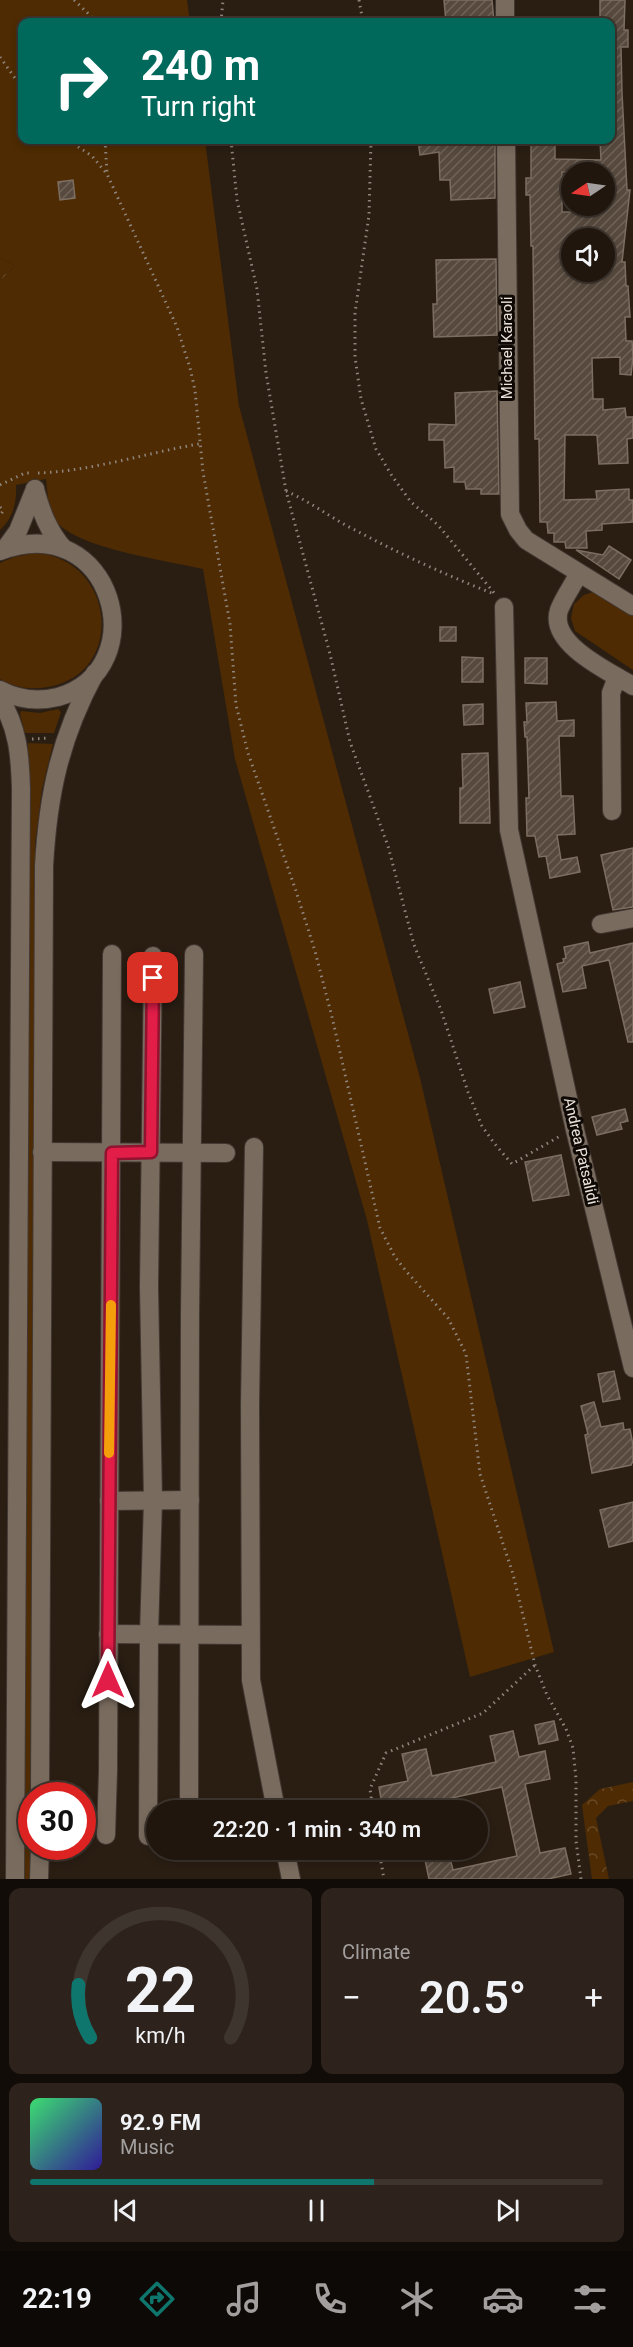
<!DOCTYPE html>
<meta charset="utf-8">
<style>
:root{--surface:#20160e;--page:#2d231c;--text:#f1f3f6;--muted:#a29f9e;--line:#3d352e;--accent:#0f766e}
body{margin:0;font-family:Roboto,sans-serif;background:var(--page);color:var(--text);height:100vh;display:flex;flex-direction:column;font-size:22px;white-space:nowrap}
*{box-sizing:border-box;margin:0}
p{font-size:20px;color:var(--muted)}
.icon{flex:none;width:33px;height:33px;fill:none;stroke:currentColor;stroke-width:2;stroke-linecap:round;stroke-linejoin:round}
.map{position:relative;height:1879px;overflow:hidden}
.side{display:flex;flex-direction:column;gap:9px;padding:9px;background:#120c08;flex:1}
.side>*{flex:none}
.banner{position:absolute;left:18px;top:18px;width:597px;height:126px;border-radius:12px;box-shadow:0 3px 9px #0003,0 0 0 2px var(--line);background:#00695c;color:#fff;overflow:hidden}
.needle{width:39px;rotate:257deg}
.controls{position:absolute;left:561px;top:162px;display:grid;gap:12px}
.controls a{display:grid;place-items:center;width:54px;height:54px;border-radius:50%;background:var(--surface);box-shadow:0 3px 9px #0003,0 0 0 2px var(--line);font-size:30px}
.speed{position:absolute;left:18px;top:1782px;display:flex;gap:12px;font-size:30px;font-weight:700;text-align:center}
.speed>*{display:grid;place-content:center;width:78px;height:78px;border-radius:50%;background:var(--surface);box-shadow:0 3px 9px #0003,0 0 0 2px var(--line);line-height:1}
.speed .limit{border:9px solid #d22;background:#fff;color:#111}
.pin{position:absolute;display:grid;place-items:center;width:51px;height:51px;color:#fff;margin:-26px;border-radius:12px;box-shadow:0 3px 9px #0006}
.me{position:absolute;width:66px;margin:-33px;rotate:0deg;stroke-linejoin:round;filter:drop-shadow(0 0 4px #0008)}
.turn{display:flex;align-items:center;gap:21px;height:126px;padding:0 24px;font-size:27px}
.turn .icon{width:78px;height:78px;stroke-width:2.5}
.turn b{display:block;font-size:42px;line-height:51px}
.big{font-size:45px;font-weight:600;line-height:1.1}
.side .tile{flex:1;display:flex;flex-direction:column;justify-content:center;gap:9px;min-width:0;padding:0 21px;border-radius:12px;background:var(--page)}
.side .dial{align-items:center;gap:0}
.dial svg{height:156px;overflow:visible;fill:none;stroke:var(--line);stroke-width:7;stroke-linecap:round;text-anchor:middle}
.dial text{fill:var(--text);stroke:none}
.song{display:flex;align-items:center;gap:18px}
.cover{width:72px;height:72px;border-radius:9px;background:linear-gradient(135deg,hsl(140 70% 55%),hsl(250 70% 35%))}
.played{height:6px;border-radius:3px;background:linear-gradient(90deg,var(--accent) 60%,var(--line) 60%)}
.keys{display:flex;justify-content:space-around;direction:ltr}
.heat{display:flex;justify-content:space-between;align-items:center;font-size:33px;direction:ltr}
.side .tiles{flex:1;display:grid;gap:9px;grid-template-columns:1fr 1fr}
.tile:last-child{grid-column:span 2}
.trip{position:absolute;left:146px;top:1800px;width:342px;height:60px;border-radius:30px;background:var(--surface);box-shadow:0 3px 9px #0003,0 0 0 2px var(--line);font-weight:600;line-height:60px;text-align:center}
.tab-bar{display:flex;height:96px;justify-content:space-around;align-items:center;background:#0d0906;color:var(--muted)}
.tab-bar .icon{width:42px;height:42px}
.tab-bar .active{color:var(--accent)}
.tab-bar b{font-size:27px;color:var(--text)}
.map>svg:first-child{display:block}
.green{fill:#4e2b02}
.forest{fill:url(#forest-crowns)}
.building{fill:url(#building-hatch);stroke:#7c6e61;stroke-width:1.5;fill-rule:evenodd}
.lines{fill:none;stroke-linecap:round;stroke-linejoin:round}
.minor-casing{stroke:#423832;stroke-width:20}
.path{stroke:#8f857c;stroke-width:3;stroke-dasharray:1.5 4.5;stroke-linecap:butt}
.minor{stroke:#796b5e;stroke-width:18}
.route-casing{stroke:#92132f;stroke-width:15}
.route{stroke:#e11d48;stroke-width:10}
.slow{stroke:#f59e0b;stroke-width:10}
.labels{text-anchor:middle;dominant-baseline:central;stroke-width:6;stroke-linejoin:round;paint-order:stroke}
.street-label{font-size:15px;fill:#ebe3db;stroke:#0e0905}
</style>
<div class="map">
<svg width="633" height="1879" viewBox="0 0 633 1879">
<defs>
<pattern id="forest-crowns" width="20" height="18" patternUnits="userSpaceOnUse" patternTransform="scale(1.5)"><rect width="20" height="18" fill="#4e2b02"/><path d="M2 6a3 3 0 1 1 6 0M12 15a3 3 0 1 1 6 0" fill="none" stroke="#684a26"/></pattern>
<pattern id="building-hatch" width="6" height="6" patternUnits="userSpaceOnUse" patternTransform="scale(1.5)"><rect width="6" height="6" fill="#57493d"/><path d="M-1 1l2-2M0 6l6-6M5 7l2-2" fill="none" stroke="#6f6358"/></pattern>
</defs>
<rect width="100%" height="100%" fill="#2a1e13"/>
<g class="green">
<path d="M0,0H187L190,22H22V140H205L239,406L420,1078L554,1652L470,1677L367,1220L235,759L203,569C169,561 74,548 55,520C47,508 48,493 46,479L16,485C17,503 13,518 0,530V281L15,266L0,258Z"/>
<path d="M36,553C115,559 127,673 48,687C31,690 15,688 0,679V563L14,557Z"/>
<path d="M593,592L600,593L633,614V670L575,631L571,618L574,604L584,595Z"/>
<path d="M58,709L61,712L54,733H25L20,714L21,711L40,713Z"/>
<path d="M28,743L53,744L42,789L35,844V1509L31,1865V1879H23Z"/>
</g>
<g class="forest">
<path d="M0,258L15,266L0,281Z"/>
<path d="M633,1782V1801L608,1806L596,1818L609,1879H592L582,1805L600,1789Z"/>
</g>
<g class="building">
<path d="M444,0H492L494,22H446Z"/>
<path d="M600,0H625L624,30H628V47H621L622,93L627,190H630L622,262H625L626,286H628L630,317H625L626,341H632L633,357L631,375L620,374V357L592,358L593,399H603V410L625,408L626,417H633V438L627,439L628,463L599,464L597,435H565L564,500L597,499L596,491L629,489V500H633V522L602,524V530L586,531L587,548H566L565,542H554V533H548L547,522H540L539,439H535L533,246H531L530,195H526V178H531V140H555V159L601,160L600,140H610V22H600ZM562,172H604V206H601L600,212H562ZM572,238H604V272H572Z"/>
<path d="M418,140H495V198L451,200L450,180H440L439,152L420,155Z"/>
<path d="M73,180L75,198L60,200L58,182Z"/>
<path d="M496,259L497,335L434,337L433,304H437L436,260Z"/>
<path d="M497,391L499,494H481V489H466L465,482H454V467L445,468L444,440H429V424L456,425L455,393Z"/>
<path d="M609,546L631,560L619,579L576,550L603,555Z"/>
<rect x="440" y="627" width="16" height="14"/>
<path d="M462,657L483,658V682H462Z"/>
<path d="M525,658H547V684L525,683Z"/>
<path d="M556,702L557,721L574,720V736H559L561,796H573L575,834L557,835L561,860L577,857L580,872L550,878L546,856L539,857L535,836H527L526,798H529L527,737H525L524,722H527L526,703Z"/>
<path d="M483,704V724L464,725L463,705Z"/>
<path d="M488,753L490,823H460V788H463L462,754Z"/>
<path d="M633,848V907L613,910L601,855Z"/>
<path d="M588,942L590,953L633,943V1042H628L609,960L582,966L586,988L563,992L557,964L564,962L563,959L566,958L564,947Z"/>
<path d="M520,982L525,1007L494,1013L489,989Z"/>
<path d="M625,1109L628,1121L620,1123L622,1129L597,1135L592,1117Z"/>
<path d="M561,1155L569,1195L533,1201L525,1162Z"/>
<path d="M614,1371L620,1399L603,1402L598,1374Z"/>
<path d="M594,1402L601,1427L623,1423L624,1430L630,1429L633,1445V1461L631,1465L592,1473L585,1435L588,1434L581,1406Z"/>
<path d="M633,1502V1541L609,1547L600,1510Z"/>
<path d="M554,1721L558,1740L539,1744L535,1725Z"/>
<path d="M513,1731L519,1757L545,1751L550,1779L525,1784L540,1853L565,1848L571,1874L548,1879H429L423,1850H448L453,1870L517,1856L502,1787L438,1801L440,1810H383L379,1787L408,1781L402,1754L426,1749L432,1776L496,1762L490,1736Z"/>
</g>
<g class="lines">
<defs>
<g id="minor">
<path d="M505,0V22"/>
<path d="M506,140L510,514L518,530L526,540L633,606"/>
<path d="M35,489C41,511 48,531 64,549"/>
<path d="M5,549L18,531L35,489"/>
<path d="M0,551C113,508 156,669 58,697C37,702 19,700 0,690"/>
<path d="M579,573C573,585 564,597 559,610C548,644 610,672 633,686"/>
<path d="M504,607L509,830L575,1130L633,1368"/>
<path d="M0,699C18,727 20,756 21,788L15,1879"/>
<path d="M612,811L611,693L617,677"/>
<path d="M601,924L633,918"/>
<path d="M254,1147L250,1405L251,1680L276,1810"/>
<path d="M42,1152L226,1153"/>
<path d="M109,1501L190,1500"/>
<path d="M108,1634L250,1635"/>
<path d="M40,1796L44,866C48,794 60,738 95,673"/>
<path d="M189,1810L190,1315L194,954"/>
<path d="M106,1835L108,1771L112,954"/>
<path d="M148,1836L149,1635L153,1500L149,1287L153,956"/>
<path d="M285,1850L291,1879"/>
<path d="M39,1879L40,1846"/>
</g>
</defs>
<use href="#minor" class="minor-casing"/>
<g class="path">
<path d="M74,0L97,22"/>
<path d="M359,0L363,22"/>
<path d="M221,22L223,0"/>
<path d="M0,57L22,88"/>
<path d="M68,140L92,156L107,174L177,327L190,368L195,390L203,472L230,624L236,705L248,753L296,891L315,951L332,1017L380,1228L395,1257L406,1271L448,1318L466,1354L480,1474L513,1574L535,1665L547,1695L566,1729L573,1748L576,1779V1841L581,1879"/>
<path d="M105,140L107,173"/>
<path d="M231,140L237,200L257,289L266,373L286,491L330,654L350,742L388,846L414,945L441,1010L468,1092L482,1126L494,1143L512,1164L560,1136"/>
<path d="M371,140L369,215L355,313V357L361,399L376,449L392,476L411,502L438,525L495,594"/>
<path d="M38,473C92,471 146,453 199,444"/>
<path d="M0,485L25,473H31"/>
<path d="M286,491C311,502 331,518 355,530C400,554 446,575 494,594"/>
<path d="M0,507L3,511L0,516"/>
<path d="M32,739L50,738"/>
<path d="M373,1810L370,1789L386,1753L483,1713L535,1665"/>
<path d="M379,1850L384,1879"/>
</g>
<use href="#minor" class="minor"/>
</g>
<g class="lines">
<defs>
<path id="route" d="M108,1680L112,1153L151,1152L153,978"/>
</defs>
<use href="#route" class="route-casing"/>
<use href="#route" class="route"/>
<path class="slow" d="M109,1453L111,1305"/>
</g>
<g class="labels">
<g class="street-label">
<text transform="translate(507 348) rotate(-90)">Michael Karaoli</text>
<text transform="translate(581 1151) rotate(77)">Andrea Patsalidi</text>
</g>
</g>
</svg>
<div class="controls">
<a><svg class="needle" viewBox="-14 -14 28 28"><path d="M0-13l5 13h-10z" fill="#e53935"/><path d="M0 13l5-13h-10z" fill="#a29f9e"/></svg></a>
<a><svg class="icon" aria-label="sound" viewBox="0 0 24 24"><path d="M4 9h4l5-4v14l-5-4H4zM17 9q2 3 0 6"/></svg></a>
</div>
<div class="speed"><div class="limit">30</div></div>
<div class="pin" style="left:153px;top:978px;background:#d93025"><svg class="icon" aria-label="arrive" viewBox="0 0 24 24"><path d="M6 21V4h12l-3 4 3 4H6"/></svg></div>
<svg class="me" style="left:108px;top:1680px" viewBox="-20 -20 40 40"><path d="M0-17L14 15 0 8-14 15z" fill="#e11d48" stroke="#fff" stroke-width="4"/></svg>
<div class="trip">22:20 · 1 min · 340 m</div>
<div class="banner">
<div class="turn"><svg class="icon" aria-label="right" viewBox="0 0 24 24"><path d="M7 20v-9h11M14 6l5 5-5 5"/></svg><div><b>240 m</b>Turn right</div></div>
</div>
</div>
<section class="side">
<div class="tiles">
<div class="tile dial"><svg viewBox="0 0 100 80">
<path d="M14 69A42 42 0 1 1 86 69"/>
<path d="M14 69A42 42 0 0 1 8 42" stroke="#0f766e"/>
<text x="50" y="56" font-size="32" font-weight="700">22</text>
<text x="50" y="72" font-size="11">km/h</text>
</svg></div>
<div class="tile"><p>Climate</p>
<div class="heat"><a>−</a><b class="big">20.5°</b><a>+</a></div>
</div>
<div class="tile">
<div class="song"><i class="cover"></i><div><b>92.9 FM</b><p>Music</p></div></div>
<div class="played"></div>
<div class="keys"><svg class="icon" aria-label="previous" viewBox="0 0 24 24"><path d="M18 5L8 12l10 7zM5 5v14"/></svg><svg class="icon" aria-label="pause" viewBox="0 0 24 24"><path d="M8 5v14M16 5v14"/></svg><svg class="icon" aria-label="next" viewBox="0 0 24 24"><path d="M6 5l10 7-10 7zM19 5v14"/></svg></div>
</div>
</div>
</section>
<nav class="tab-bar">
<b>22:19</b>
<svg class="icon active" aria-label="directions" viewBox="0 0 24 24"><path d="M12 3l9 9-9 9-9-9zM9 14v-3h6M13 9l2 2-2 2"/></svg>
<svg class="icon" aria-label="music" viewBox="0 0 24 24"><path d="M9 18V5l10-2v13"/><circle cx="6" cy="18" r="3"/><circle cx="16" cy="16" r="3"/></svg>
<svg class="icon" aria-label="phone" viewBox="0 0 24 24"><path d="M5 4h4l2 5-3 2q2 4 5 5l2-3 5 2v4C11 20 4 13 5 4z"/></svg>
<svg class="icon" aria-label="climate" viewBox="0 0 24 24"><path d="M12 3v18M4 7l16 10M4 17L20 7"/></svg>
<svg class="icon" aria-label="car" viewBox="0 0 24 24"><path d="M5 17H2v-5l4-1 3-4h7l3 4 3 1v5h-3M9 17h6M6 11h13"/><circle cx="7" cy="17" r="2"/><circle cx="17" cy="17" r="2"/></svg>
<svg class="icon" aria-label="filters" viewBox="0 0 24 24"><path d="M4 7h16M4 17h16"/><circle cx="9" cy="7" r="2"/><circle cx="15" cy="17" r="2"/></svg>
</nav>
